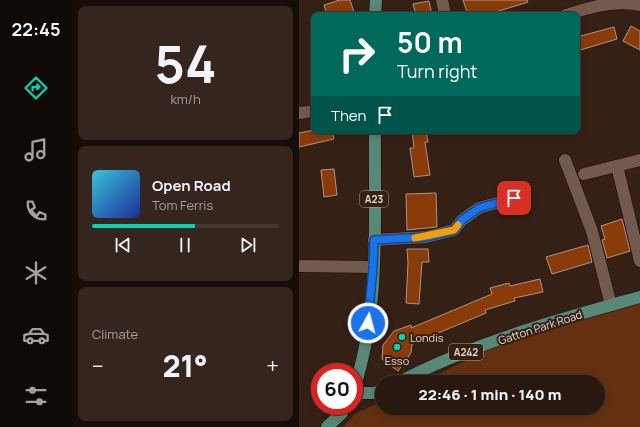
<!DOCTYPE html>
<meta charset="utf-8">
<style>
:root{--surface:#281810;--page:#34251e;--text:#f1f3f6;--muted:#a5a09f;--line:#443730;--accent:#00d5b7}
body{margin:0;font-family:Manrope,sans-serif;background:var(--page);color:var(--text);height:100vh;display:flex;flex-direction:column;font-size:15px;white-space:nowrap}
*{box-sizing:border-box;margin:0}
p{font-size:13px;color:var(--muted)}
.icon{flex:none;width:22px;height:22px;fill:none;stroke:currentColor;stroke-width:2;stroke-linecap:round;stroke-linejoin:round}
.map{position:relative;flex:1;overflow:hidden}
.side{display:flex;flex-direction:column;gap:6px;padding:6px;background:#160d09;width:227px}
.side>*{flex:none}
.banner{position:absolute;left:12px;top:12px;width:269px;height:122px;border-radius:8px;box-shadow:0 2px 10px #0003,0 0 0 1px var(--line);background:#00695c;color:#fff;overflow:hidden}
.speed{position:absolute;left:12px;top:363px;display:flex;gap:8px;font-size:20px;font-weight:700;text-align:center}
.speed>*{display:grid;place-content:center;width:52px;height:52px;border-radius:50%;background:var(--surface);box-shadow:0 2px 10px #0003,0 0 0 1px var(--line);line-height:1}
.speed .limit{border:6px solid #d22;background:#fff;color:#111}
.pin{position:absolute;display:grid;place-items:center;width:34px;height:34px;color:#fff;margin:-17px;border-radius:8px;box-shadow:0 2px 6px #0006}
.me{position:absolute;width:44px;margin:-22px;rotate:7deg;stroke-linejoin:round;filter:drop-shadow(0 0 3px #0008)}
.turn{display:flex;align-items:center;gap:14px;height:84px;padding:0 20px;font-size:18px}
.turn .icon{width:52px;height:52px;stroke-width:2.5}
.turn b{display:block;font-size:28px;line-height:34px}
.then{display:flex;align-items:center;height:38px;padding:0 20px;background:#0003;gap:8px;font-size:15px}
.big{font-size:30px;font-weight:800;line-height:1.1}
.side .widget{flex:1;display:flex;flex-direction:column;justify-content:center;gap:6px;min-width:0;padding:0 14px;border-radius:8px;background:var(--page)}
.side .dial{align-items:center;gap:0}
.dial b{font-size:52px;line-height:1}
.song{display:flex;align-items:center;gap:12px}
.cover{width:48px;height:48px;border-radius:6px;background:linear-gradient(135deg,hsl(190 70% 55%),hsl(230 70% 35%))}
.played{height:4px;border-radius:2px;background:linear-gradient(90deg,var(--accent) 55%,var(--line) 55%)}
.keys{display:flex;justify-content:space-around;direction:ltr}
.heat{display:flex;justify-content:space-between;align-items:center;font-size:22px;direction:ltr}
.trip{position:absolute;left:76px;top:375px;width:230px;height:40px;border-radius:20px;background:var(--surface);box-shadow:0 2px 10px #0003,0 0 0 1px var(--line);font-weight:800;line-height:40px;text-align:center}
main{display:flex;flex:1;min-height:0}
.menu{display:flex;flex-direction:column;width:72px;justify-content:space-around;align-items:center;background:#100a06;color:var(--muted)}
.menu .icon{width:28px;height:28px}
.menu .selected{color:var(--accent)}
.menu b{font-size:18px;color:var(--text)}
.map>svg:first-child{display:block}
.green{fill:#653012}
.building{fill:#893c0a;stroke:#af9487}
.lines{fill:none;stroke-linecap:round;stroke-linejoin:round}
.minor-casing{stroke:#1c0902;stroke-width:13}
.major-casing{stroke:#1c0902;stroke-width:13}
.minor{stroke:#725a4e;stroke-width:12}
.major{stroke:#588877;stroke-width:12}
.route-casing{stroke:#114b97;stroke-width:10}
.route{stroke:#1a73e8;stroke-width:7}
.slow{stroke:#f59e0b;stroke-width:7}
.poi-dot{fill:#00d5b7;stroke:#352016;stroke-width:1.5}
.labels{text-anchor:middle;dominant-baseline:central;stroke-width:4;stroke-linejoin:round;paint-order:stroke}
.shield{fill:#352016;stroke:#b1a199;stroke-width:1}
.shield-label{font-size:10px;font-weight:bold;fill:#e6d8d1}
.street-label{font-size:11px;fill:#e6d8d1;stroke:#352016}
.poi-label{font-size:11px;fill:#e6d8d1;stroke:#352016;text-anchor:start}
</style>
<main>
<nav class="menu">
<b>22:45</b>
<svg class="icon selected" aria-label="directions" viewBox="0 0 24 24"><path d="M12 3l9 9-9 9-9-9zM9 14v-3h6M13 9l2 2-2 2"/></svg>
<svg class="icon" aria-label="music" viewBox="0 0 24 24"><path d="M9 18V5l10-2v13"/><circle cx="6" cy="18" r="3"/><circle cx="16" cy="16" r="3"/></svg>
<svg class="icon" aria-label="phone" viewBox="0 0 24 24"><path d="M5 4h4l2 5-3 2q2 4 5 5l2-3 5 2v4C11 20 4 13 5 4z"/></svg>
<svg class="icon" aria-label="climate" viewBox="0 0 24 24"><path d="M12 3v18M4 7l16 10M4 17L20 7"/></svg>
<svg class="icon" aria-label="car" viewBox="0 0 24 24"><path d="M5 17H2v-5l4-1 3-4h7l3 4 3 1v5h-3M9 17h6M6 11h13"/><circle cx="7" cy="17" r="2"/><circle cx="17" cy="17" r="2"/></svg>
<svg class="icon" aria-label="filters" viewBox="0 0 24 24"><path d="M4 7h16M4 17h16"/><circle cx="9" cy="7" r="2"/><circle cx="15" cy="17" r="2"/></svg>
</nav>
<section class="side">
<div class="widget dial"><b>54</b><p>km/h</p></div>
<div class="widget">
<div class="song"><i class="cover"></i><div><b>Open Road</b><p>Tom Ferris</p></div></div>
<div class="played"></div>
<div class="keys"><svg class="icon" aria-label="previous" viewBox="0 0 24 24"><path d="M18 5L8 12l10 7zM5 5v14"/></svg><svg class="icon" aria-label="pause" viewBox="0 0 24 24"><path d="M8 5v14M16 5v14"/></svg><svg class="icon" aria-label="next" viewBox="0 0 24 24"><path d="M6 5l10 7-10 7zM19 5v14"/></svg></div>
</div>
<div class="widget"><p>Climate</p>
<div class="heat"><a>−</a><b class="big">21°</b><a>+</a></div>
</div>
</section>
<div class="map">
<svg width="341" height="427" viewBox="0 0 341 427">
<rect width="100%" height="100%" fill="#352016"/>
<path class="green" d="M341,296V427H44L56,414L83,401V408H299V382H123L236,327Z"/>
<g class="building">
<path d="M41,0H51L56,15H28L25,5Z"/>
<path d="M164,0H228L229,2L187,15H169Z"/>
<path d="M130,1L133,15H117L114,4Z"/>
<path d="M332,26L341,31V50L324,41Z"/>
<path d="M315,27L318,39L278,51V37Z"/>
<path d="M15,130L33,131L35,139L0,147V133Z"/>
<path d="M113,131H127L129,142H126L131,175L115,177L111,148H115Z"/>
<path d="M35,169L38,195L25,197L22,170Z"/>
<path d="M137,193L138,227L108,230L107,194Z"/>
<path d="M323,219L331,251L308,258L303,240L306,239L302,226Z"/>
<path d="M289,245L293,262L253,274L247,257Z"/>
<path d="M108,249H129L130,262H123L120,304L107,303L109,263Z"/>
<path d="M241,279L244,292L215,298L216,301L186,310L187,313L113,344L112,353L99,371L83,359L84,345L95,331L112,325V328L193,294L191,288L210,283L211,286Z"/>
</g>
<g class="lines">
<defs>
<g id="minor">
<path d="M143,0L146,15"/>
<path d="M267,15C292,7 315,0 341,5"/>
<path d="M0,113L15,111"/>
<path d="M266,160L293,231L312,305"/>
<path d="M318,166L341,261"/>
<path d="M285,174L341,160"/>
<path d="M75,240L128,237L155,230L163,220L180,208L215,198"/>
<path d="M0,266L74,267"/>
</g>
<g id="major">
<path d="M76,15L77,0"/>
<path d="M100,382C176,342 259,320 341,297"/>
<path d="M55,389C82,307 75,216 76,131"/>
<path d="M55,393H75L83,390"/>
<path d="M28,427L43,413L46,406"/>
</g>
</defs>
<use href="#minor" class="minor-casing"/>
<use href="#major" class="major-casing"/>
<use href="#minor" class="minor"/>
<use href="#major" class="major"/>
</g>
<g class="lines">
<defs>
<path id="route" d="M69,323L74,267L75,240L128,237L155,230L163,220L180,208L215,198"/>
</defs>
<use href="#route" class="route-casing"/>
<use href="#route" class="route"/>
<path class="slow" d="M116,238L155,230L159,225"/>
</g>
<g class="poi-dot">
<circle cx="103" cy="337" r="4"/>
<circle cx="98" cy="347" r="4"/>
</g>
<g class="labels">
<g class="shield">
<rect x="61" y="191" width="28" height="16" rx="3"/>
<rect x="150" y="344" width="34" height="16" rx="3"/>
</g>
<g class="shield-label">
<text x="75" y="199">A23</text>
<text x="167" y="352">A242</text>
</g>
<g class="street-label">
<text transform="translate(241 327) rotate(-18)">Gatton Park Road</text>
</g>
<g class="poi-label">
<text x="111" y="337">Londis</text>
<text x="98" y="360" text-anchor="middle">Esso</text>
</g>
</g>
</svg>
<div class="speed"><div class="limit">60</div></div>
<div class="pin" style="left:215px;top:198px;background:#d93025"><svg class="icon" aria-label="arrive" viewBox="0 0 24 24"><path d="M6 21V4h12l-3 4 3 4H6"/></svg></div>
<svg class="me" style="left:69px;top:323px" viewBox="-20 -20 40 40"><circle r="17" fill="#1a73e8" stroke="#fff" stroke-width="3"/><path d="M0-11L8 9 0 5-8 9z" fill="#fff"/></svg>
<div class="trip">22:46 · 1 min · 140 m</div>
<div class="banner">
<div class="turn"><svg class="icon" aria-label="right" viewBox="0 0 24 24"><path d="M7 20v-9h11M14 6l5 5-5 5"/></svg><div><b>50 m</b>Turn right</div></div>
<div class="then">Then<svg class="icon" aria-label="arrive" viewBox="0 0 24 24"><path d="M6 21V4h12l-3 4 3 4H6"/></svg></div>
</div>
</div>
</main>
